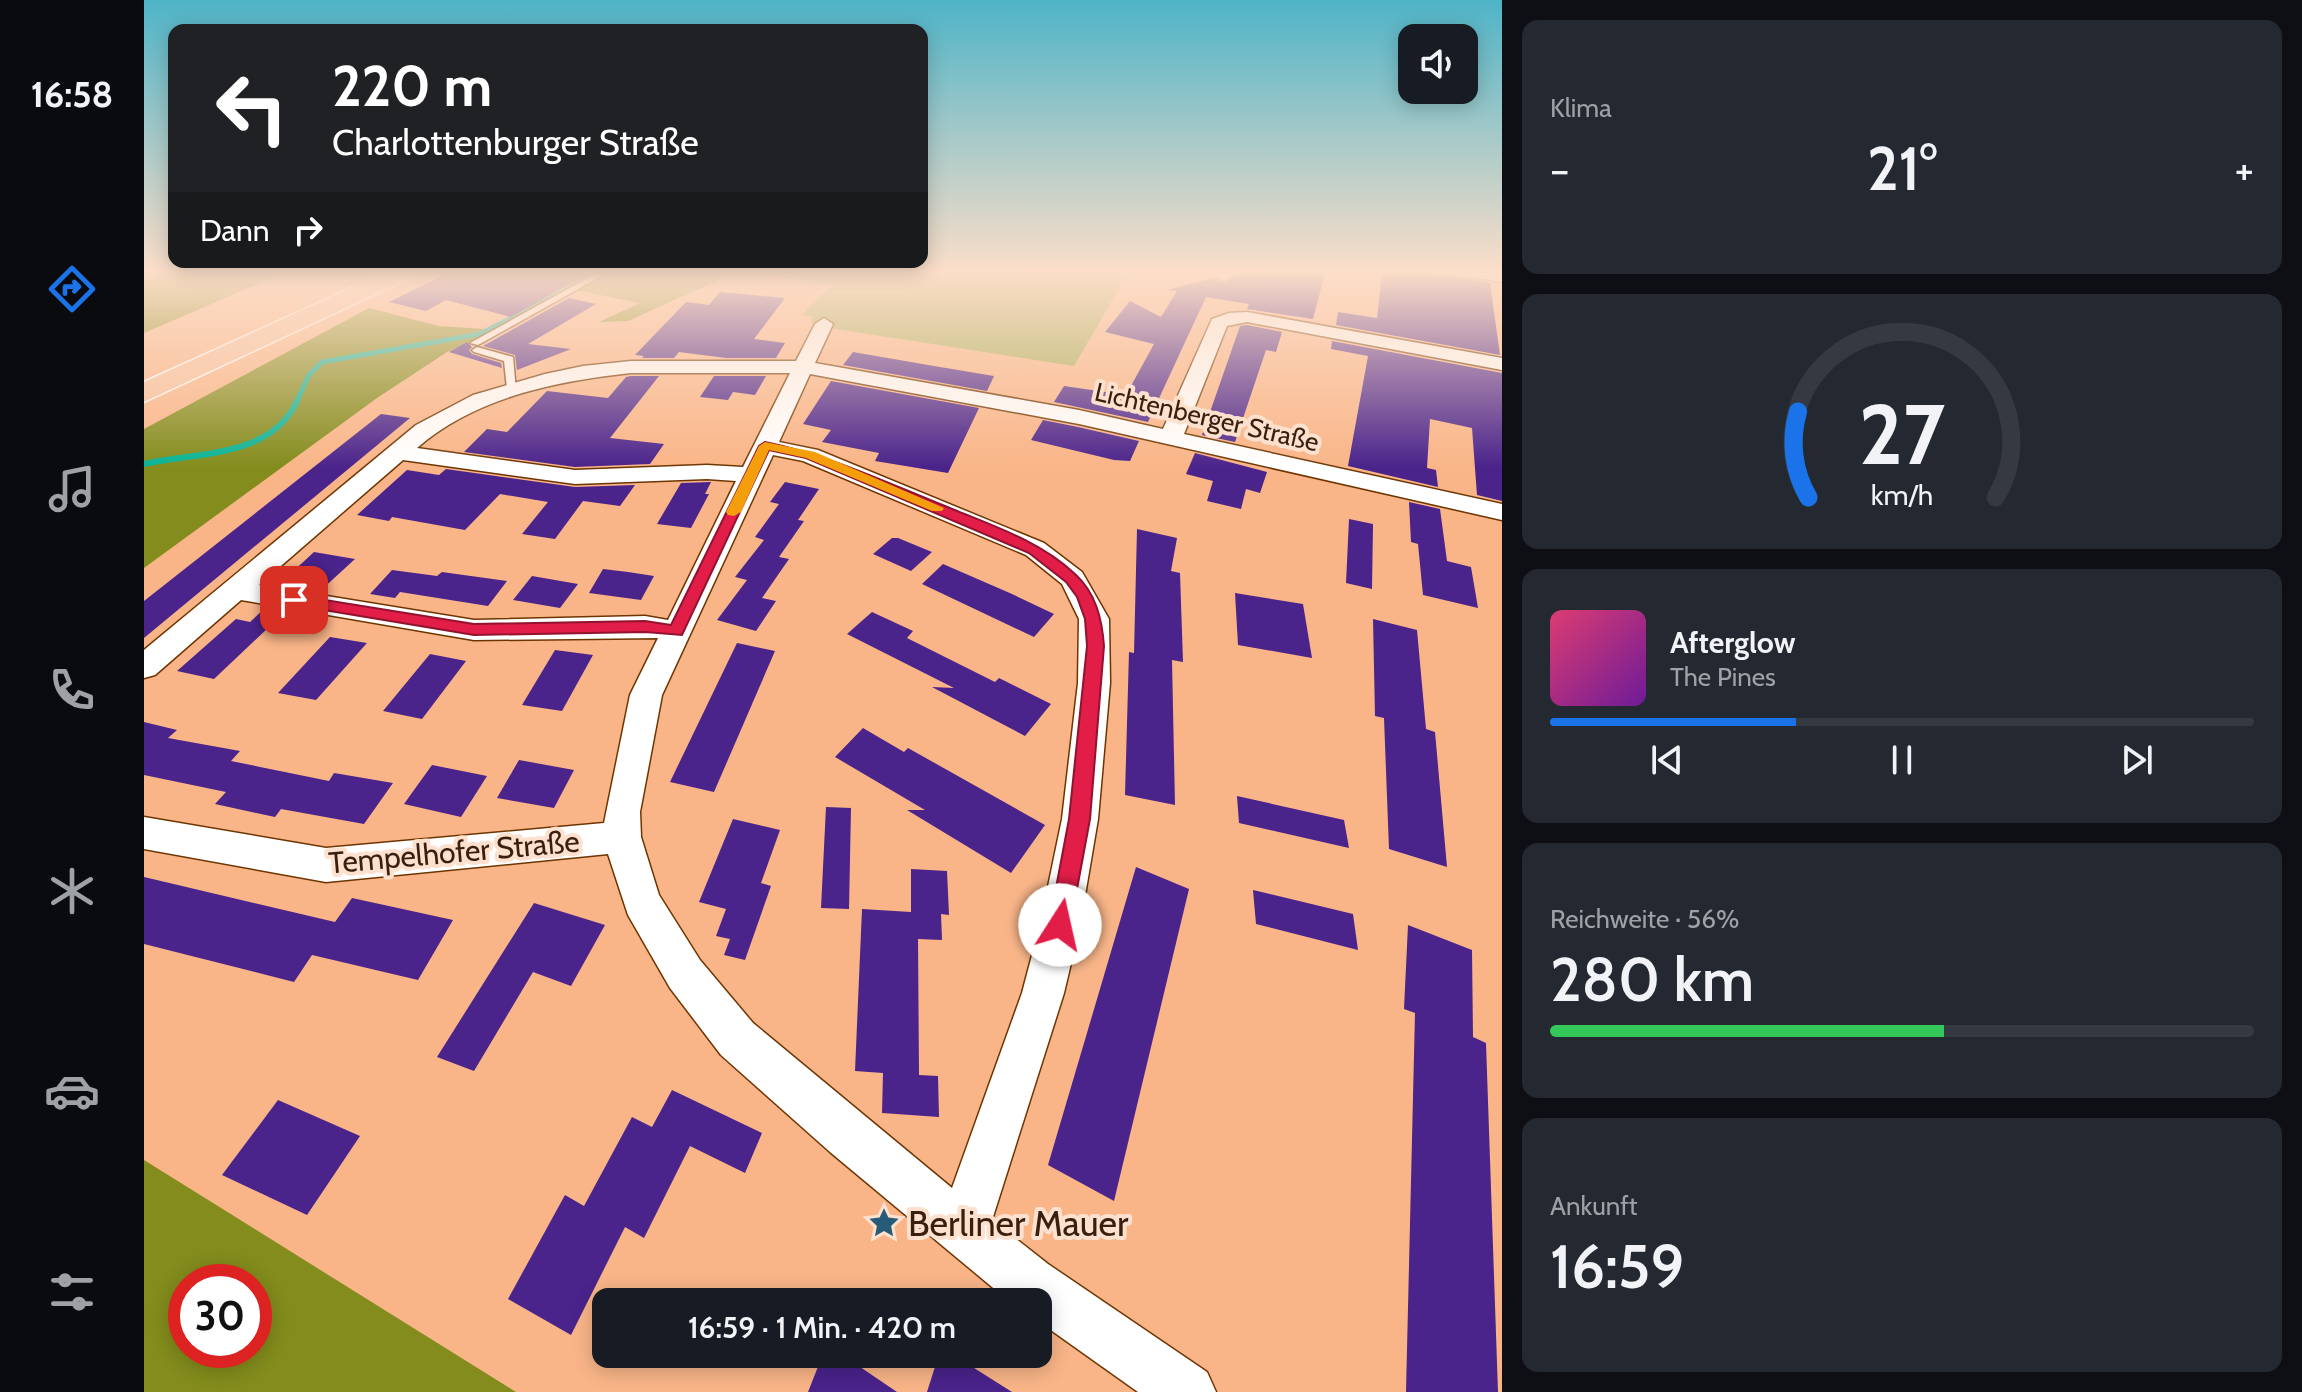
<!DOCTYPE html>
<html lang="de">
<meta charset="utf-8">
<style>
:root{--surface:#171b24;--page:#242831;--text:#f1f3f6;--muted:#9ea1a6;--line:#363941;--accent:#1a73e8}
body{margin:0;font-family:Cabin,sans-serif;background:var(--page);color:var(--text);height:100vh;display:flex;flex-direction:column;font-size:30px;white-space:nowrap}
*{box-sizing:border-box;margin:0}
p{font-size:26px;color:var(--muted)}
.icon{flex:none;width:44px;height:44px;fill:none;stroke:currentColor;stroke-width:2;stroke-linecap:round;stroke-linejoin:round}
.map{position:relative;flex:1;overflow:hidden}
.side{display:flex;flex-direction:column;gap:20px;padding:20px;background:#0d0f14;width:800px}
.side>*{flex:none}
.top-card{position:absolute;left:24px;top:24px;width:760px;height:244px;border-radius:16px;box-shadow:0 4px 20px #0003;background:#202124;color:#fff;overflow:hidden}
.fabs{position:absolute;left:1254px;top:24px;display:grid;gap:16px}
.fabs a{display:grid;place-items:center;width:80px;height:80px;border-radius:16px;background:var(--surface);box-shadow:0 4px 20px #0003;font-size:40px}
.speed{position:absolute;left:24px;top:1264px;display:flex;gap:16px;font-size:40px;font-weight:700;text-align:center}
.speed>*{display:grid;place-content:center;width:104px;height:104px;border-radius:50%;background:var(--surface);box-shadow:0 4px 20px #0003;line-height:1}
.speed .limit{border:12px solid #d22;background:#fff;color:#111}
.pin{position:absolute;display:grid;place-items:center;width:68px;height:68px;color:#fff;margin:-34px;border-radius:16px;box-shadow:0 4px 12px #0006}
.me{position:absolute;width:88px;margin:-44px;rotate:10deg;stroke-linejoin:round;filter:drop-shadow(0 0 6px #0008)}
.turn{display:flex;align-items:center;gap:28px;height:168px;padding:0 32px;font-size:36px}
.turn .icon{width:104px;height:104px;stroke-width:2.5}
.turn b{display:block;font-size:56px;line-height:68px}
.then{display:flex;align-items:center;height:76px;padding:0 32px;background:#0003;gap:16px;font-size:30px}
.big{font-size:60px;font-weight:600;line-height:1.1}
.side .tile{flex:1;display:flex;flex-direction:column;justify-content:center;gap:12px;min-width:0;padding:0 28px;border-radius:16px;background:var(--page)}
.side .dial{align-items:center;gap:0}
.dial svg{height:208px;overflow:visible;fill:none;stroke:var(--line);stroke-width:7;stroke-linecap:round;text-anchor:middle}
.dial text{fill:var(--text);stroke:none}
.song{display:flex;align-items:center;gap:24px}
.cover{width:96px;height:96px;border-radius:12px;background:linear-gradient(135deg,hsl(340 70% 55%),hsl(280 70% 35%))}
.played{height:8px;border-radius:4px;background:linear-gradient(90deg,var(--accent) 35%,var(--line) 35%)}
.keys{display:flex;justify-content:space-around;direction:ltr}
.heat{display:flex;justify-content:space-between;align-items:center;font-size:44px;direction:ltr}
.charge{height:12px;border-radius:6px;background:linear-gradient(90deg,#34c759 56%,var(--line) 0)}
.trip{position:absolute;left:448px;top:1288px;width:460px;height:80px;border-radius:16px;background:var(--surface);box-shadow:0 4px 20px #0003;font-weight:600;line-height:80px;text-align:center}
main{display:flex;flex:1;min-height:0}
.menu{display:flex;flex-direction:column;width:144px;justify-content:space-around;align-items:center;background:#090b0e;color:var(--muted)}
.menu .icon{width:56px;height:56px}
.menu .selected{color:var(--accent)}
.menu b{font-size:36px;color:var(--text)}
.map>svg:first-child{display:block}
.green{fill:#a3ad54}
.forest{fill:#838c1c;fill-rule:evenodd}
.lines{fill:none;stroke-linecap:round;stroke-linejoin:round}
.stream-far1{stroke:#08b395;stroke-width:5}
.stream{stroke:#08b395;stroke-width:6}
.building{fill:#4a238b}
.lane-casing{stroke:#6e3500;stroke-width:3}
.street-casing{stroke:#6e3500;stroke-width:3}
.highway-casing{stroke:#fff;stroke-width:3}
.lane{fill:#fff;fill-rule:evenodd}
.street{fill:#fff;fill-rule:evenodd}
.highway{fill:#f7c09c;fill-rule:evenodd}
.route{fill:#e11d48;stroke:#92132f;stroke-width:2}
.slow{fill:#f59e0b}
.labels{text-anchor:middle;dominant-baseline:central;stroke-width:8;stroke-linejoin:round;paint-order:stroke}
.far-street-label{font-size:26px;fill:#391f0d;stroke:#fde1ce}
.street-label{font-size:30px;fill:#391f0d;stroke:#fde1ce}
.near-poi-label{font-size:36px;fill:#391f0d;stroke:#fde1ce;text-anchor:start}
</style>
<main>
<nav class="menu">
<b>16:58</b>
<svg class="icon selected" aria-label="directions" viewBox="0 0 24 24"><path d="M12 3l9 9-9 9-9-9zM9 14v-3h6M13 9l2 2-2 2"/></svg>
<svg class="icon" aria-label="music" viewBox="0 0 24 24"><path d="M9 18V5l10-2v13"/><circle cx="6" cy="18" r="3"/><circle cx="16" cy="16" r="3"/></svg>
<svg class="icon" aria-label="phone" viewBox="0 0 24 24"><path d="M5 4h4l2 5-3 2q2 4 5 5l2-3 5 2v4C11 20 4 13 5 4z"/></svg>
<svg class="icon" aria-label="climate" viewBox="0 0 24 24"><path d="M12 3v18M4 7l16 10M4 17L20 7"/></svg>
<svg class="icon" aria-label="car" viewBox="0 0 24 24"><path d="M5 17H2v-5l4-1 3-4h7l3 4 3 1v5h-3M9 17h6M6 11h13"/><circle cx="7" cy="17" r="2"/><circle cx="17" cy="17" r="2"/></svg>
<svg class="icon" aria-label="filters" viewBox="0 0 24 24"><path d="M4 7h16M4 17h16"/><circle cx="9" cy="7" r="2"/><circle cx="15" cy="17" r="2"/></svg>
</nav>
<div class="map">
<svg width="1358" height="1392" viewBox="0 0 1358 1392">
<rect width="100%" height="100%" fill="#f9b588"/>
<path class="green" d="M612,273H984L930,366L692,329L667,322L668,316L658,315L688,285Z"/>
<g class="forest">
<path d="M0,273H139L0,333Z"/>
<path d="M445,273H590L484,321L455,322L496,303L417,287Z"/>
<path d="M225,308L295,326L341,329L331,340L303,352L233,398L0,568V429Z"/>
<path d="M0,1160L372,1392H0ZM42,1282H110V1350H42Z"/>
</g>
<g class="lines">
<path class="stream-far1" d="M152,403L165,375L178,362L336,334L454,273"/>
<path class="stream" d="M0,464C53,452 127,458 153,401"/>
</g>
<g class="building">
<path d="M305,273H445L367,317L302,300L282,311L245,302Z"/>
<path d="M1094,273H1181L1169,319L1103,309L1105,304L1062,297L1004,422L910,402L920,386L982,395L1010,344L961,332L986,301L1017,317L1033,291L1023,290L1073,277L1074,281L1082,283Z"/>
<path d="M1238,273H1293L1346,283L1356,355L1192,325L1194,312L1233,318Z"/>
<path d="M576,292L641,298L610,339L641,343L632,358H582L535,352L530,358H498L500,356L491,355L542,302L565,305Z"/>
<path d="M425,298L452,304L384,344L427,349L373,370L371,355L339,346Z"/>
<path d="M1103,325L1138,332L1132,352L1122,350L1091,442L1058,435L1096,326Z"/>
<path d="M1188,341L1358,373V501L1333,495L1328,428L1286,419L1283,468L1292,470L1294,487L1204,466L1224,356L1187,349Z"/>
<path d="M323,342L328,347L325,350L328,354L357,363L358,368L305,352Z"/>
<path d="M709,352L790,366L850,376L843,391L699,365Z"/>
<path d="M487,376H515L466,438L520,444L506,464L431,467L320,452L343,429L363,432L403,391L464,398L482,377Z"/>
<path d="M570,376H622L611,395L589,392L584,400L556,397Z"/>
<path d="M687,381L835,408L804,473L731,461L735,453L678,442L687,430L659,424Z"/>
<path d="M237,414L266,418L0,638V601Z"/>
<path d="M899,420L934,427L995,441L986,461L970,460L887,440Z"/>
<path d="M1051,453L1123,472L1116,493L1102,489L1097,509L1063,501L1069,481L1042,474Z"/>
<path d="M302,469L431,487L491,485L476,506L439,501L411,539L378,534L404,502L356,494L321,530L248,517L245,521L213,515L263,470L295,475Z"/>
<path d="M567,482L561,494H565L547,528L513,524L537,483Z"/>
<path d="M641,482L675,489L654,520L660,521L635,557L645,559L618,598L632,601L612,631L573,620L603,580L591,577L620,540L611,537L635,504L626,502Z"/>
<path d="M1265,502L1296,509L1303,561L1327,567L1334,608L1279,595L1274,544L1267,542Z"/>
<path d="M1205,519L1229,524L1228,589L1202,583Z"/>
<path d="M993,529L1033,538L1027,571L1036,573L1039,662L1028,660L1031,805L981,795L985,652L990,653Z"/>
<path d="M748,538H754L788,552L767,571L729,554Z"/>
<path d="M170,552L211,559L175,592L145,587L155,577L144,576Z"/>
<path d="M799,564L868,594L910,614L890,637L778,584Z"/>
<path d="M459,569L484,572L510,576L497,600L445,593Z"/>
<path d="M248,570L293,576L298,572L363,581L344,606L256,592L251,598L226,594Z"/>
<path d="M388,576L434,584L416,608L369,600Z"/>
<path d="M1091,593L1159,604L1168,658L1094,645Z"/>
<path d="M122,607L152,613L136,627L126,626L70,679L33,671L92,619L106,622Z"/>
<path d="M728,612L769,631L763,638L851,682L855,678L907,704L881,736L788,687L810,688L703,634Z"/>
<path d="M1229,619L1273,630L1282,729L1291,732L1303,867L1245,849L1240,718L1231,716Z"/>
<path d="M186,637L223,643L172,700L134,693Z"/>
<path d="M593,643L631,651L570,792L526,782Z"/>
<path d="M411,650L449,655L418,711L378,705Z"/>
<path d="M286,654L322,661L278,719L239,711Z"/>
<path d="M0,722L33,730L24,738L96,751L87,761L185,781L190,773L249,783L220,824L137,809L131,817L71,804L82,792L0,775Z"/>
<path d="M719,728L760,752L764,748L901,825L867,873L763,810H781L691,757Z"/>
<path d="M375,760L430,770L410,808L353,798Z"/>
<path d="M288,765L343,776L317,817L260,804Z"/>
<path d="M1093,796L1200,820L1205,848L1095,823Z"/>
<path d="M682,807L707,808L705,909L677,908Z"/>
<path d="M589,819L636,830L617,883L627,886L601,960L580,955L586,939L572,936L582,909L555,902Z"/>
<path d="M992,867L1045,889L970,1201L904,1165Z"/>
<path d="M767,869L803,871L805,915L797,914L798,940L774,939L775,1075L794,1076L795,1117L738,1113L739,1073L711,1071L718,909L767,912Z"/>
<path d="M0,877L191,922L208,898L309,920L274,980L168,955L150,982L0,944Z"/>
<path d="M1109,890L1209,914L1214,950L1112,924Z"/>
<path d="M390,903L461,925L427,986L389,972L330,1071L293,1057Z"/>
<path d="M1264,925L1328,950L1329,1037L1342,1043L1354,1392H1262L1271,1013L1260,1009Z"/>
<path d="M528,1090L618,1133L601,1173L546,1146L500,1238L481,1227L427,1335L364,1299L421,1195L440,1206L488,1117L508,1127Z"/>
<path d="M134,1100L216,1136L163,1215L78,1175Z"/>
<path d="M679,1354H697L753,1392H664Z"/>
<path d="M795,1354H808L868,1392H783Z"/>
</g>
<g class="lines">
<defs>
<g id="lane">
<path d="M453,273H463L334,345L326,343Z"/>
<path d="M333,347L369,357L372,391L363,389L360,361L330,352L328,350Z"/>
</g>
<g id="street">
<path d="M1075,273H1091L1082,280L1076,279Z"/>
<path d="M1322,273H1358V282L1324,277Z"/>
<path d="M1103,312L1358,358V370L1103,322L1083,326L1040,434L1358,504V520L935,424L666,374L635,442L674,450L900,543L938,572L965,619L966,683L954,819L936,925L920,993L848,1220L904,1264L1063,1372L1072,1392H994L894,1321V1302H866L686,1152L577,1055L526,988L484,915L464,854L182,882L0,849V817L182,848L460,823L486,695L514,638L330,640L97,600L11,675L0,678V650L272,425L329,395L401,374L439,366L487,361H652L671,324L680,318L689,324L671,363L935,410L1019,429L1068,319L1085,313ZM487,373H646L599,467L563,465L431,470L273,448C331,397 413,381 487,373ZM629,455L659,461L882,555L918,584L935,619L934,683L918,819L896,925L878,993L808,1188L609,1023L556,960L515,895L497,837L496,812L518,695ZM259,460L431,484L563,479L592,481L524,620L501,616L330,620L115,585Z"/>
</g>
<path id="highway" d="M240,273H269L266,278L0,402V382Z"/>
</defs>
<use href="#lane" class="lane-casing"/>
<use href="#street" class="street-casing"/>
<use href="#highway" class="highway-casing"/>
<use href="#lane" class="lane"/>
<use href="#street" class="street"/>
<use href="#highway" class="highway"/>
</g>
<linearGradient id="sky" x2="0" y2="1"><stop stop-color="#4eb4c7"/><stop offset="0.58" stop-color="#fcdec9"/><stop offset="1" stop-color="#fcdec9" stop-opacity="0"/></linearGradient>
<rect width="1358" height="468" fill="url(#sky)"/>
<path class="route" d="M621,442C685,455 741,482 801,506C846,525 895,540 931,574C952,593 958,619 960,646L946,819L925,932L916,936L908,932L905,925L925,819L943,646L941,619L933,597L922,582L885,553L662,458L625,450L538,635L501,632L330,635L150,605L142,600L150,595L330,624L501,621L527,625L615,446Z"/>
<path class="slow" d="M621,442L671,452L800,508L798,511H788L662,458L625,450L597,512L590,516L584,515L582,512L615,446Z"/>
<defs>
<symbol id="sight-bare" viewBox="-9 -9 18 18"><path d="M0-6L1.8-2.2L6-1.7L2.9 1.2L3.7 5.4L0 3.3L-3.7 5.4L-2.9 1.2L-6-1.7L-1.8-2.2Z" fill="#275c78" stroke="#fde1ce" stroke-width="2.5" paint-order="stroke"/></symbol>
</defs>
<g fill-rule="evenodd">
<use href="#sight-bare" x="718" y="1201" width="44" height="44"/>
</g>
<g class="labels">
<g class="far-street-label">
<text transform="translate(1063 417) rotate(13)">Lichtenberger Straße</text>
</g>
<g class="street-label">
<text transform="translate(310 852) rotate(-5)">Tempelhofer Straße</text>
</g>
<g class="near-poi-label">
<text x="764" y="1223">Berliner Mauer</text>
</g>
</g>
</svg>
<div class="fabs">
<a><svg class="icon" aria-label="sound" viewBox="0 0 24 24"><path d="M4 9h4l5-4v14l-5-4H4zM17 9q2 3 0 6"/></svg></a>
</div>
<div class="speed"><div class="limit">30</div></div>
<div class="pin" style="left:150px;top:600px;background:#d93025"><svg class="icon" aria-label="arrive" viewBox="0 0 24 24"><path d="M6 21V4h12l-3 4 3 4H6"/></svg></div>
<svg class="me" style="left:916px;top:925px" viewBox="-20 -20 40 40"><circle r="19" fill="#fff"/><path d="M0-13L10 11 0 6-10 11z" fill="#e11d48"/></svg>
<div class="trip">16:59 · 1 Min. · 420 m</div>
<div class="top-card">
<div class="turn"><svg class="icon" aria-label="left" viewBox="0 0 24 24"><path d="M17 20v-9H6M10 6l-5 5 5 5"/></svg><div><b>220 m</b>Charlottenburger Straße</div></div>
<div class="then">Dann<svg class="icon" aria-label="right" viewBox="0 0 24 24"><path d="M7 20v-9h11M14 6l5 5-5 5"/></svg></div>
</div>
</div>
<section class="side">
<div class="tile"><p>Klima</p>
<div class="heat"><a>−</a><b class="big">21°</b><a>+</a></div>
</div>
<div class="tile dial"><svg viewBox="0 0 100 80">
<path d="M14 69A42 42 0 1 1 86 69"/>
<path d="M14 69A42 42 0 0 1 10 36" stroke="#1a73e8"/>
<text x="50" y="56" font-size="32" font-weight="700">27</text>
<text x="50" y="72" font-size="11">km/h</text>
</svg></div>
<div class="tile">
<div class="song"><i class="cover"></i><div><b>Afterglow</b><p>The Pines</p></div></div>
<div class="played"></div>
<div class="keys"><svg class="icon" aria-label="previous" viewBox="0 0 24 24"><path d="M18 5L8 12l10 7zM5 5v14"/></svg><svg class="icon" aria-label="pause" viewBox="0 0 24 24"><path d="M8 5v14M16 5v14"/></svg><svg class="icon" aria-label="next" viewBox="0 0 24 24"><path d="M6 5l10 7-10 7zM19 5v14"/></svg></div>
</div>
<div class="tile"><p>Reichweite · 56%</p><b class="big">280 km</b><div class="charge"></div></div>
<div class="tile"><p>Ankunft</p><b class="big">16:59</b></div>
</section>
</main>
